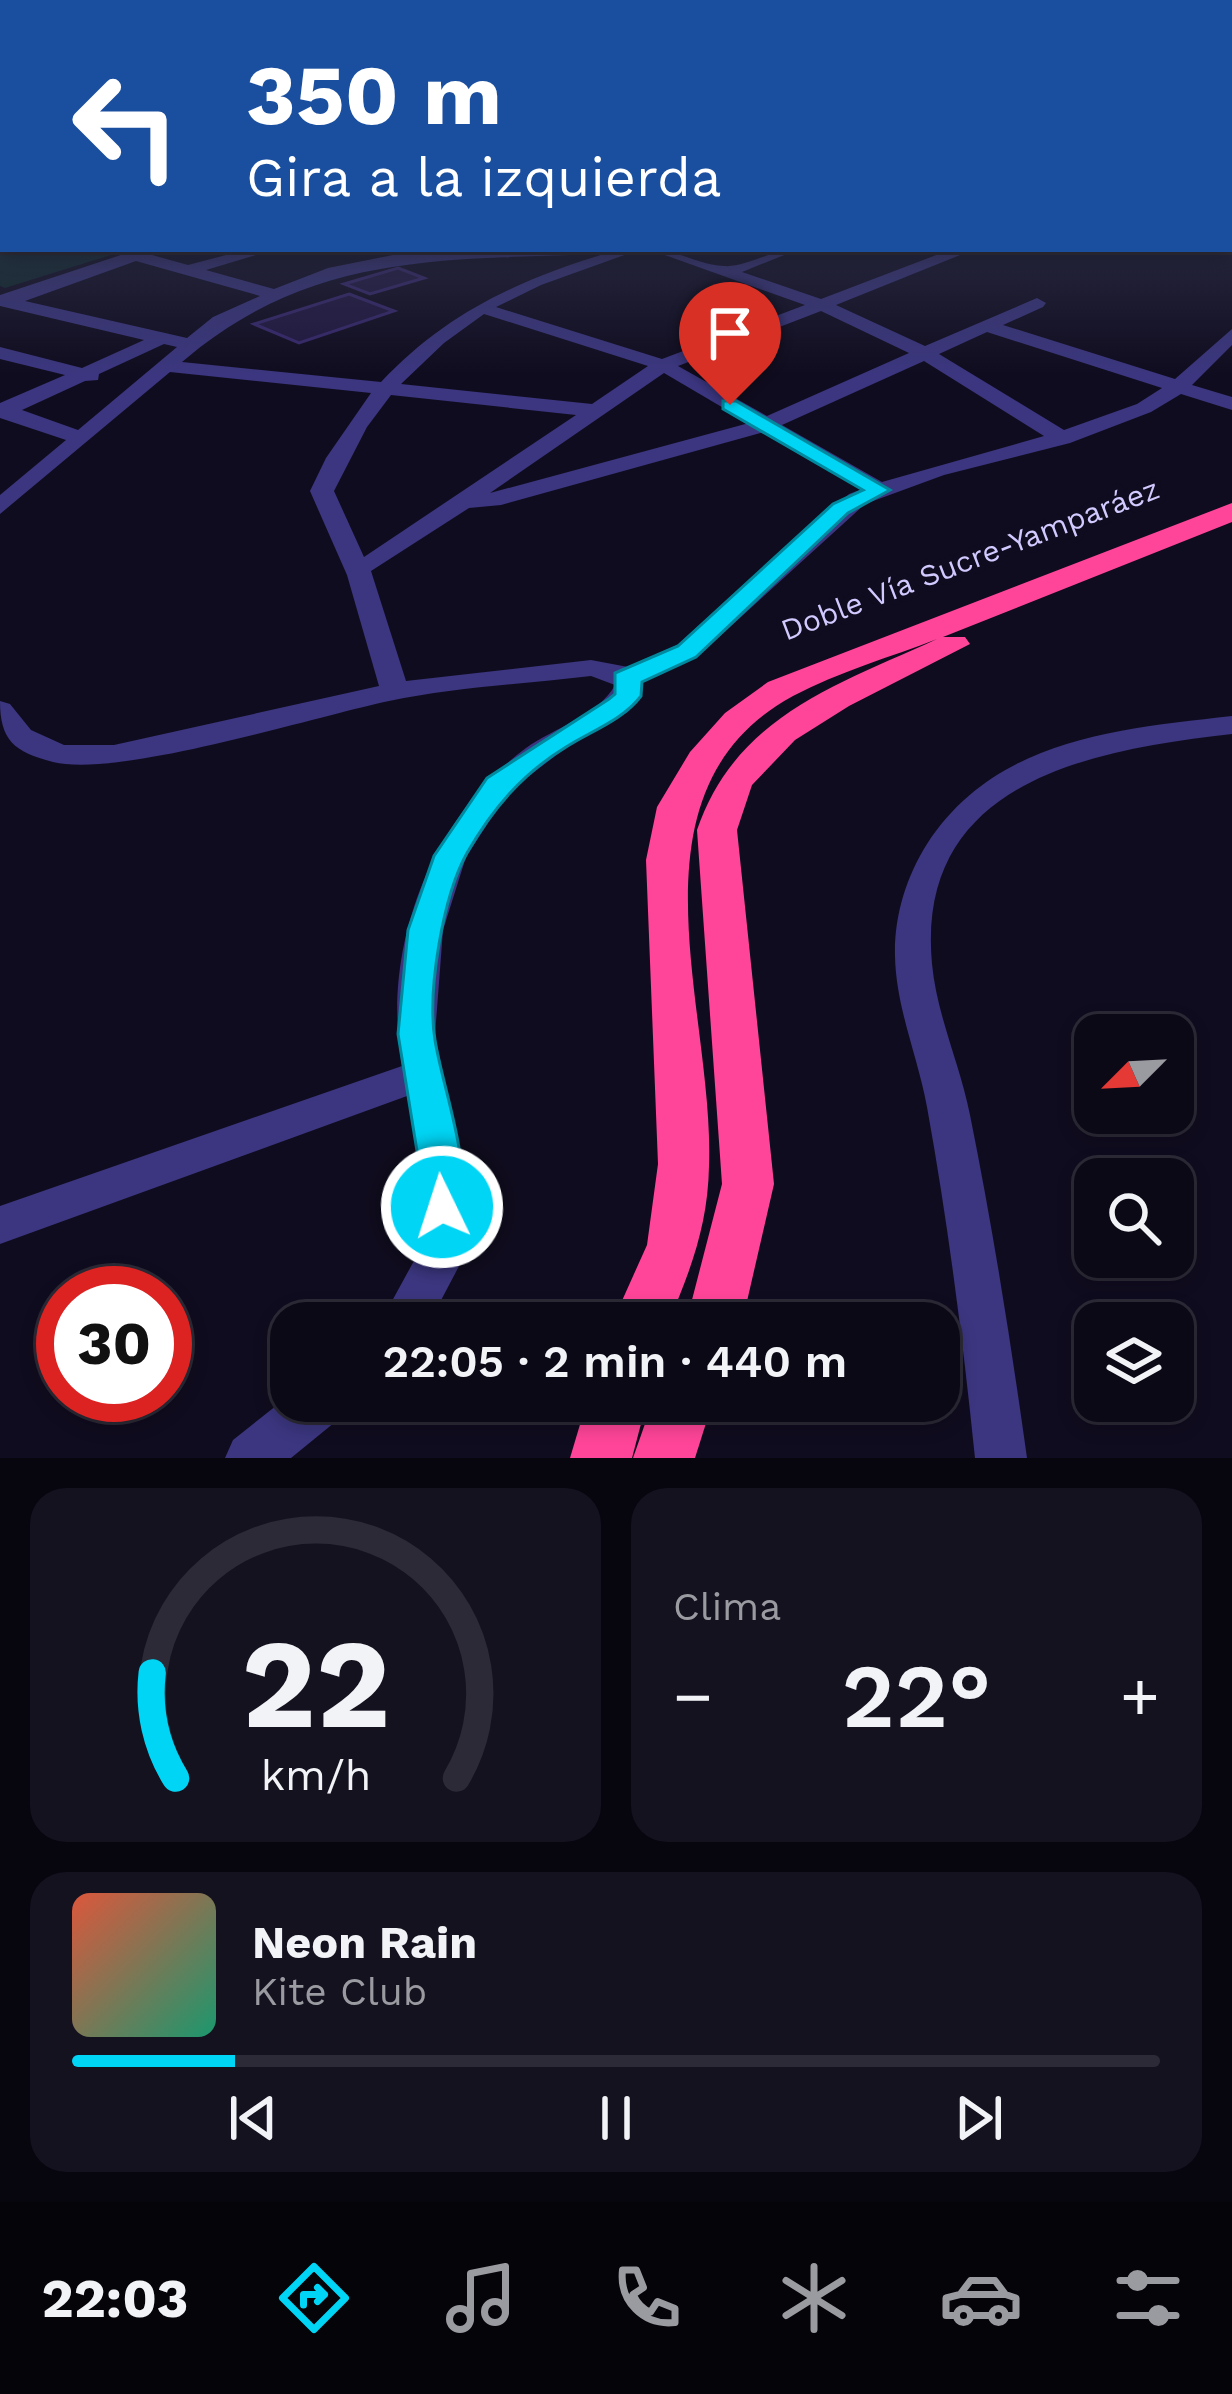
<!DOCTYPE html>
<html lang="es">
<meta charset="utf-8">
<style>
:root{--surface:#0c0917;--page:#151220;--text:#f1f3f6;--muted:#9a9aa1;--line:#2c2a36;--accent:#00d5f5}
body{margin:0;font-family:"Work Sans",sans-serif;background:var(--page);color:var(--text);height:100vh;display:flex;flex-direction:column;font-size:45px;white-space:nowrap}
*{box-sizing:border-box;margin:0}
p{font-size:39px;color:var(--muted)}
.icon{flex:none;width:66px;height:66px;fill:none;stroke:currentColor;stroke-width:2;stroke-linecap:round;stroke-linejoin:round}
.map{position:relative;height:1458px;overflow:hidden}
.panel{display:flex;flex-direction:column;gap:30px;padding:30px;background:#07050d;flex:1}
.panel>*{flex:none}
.guide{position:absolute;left:0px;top:0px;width:1233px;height:252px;box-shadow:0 6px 18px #0003,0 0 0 3px var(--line);background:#1a4fa0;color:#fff;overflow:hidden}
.needle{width:78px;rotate:246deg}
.controls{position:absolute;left:1074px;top:1014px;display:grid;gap:24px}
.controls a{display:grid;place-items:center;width:120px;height:120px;border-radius:24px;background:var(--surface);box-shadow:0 6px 18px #0003,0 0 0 3px var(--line);font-size:60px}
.speed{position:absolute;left:36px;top:1266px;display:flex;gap:24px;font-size:60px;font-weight:700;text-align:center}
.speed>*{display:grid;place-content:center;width:156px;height:156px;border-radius:50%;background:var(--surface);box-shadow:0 6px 18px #0003,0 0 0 3px var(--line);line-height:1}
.speed .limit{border:18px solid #d22;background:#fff;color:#111}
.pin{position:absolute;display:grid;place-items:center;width:102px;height:102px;color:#fff;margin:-123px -51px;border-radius:50% 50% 50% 0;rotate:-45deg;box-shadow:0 0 12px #0007}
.pin .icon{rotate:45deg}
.me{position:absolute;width:132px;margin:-66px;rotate:356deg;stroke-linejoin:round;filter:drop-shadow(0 0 9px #0008)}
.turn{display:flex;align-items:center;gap:42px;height:252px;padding:0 48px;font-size:54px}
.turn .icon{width:156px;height:156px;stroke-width:2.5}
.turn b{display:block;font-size:84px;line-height:102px}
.big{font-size:90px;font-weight:600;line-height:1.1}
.panel .widget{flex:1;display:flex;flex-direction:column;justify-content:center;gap:18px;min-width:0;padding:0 42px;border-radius:36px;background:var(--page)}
.panel .dial{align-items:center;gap:0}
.dial svg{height:312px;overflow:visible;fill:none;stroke:var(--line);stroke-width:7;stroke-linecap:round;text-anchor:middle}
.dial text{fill:var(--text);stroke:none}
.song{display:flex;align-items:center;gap:36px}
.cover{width:144px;height:144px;border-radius:18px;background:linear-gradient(135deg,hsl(10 70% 55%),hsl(160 70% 35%))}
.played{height:12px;border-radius:6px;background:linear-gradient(90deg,var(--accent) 15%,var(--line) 15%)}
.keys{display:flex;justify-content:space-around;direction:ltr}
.heat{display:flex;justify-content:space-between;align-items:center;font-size:66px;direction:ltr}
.panel .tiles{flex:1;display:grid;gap:30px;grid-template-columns:1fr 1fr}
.widget:last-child{grid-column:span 2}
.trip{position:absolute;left:270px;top:1302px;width:690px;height:120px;border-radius:36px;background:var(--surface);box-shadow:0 6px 18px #0003,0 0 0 3px var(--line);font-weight:600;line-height:120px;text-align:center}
.tab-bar{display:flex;height:192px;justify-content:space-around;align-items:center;background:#050409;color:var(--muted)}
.tab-bar .icon{width:84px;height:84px}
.tab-bar .current{color:var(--accent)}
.tab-bar b{font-size:54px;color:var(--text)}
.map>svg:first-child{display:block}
.green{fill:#0f2929}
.building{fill:#211840;stroke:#38296d;stroke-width:3}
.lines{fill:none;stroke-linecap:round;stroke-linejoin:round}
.minor{fill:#3b367f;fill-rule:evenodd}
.highway{fill:#ff4599;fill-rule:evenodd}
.route{fill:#00d5f5;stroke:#008a9f;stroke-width:3}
.labels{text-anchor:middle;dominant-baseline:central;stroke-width:12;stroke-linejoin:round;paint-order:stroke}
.street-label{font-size:30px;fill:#d1caff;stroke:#100c1f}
</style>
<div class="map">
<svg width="1232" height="1458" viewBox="0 0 1232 1458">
<rect width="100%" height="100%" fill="#100c1f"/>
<path class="green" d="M0,222L3,249H92L111,255L5,288L0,286Z"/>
<g class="building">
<path d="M398,268L424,278L370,294L344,284Z"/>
<path d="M349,294L394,311L299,343L254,324Z"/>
</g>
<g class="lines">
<g class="minor">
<path d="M1232,188V198H1230V188Z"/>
<path d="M139,249H162L152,255L188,265L249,249H276L206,270L274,289L328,268L408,252L641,249L541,285L496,307L662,359L805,305L648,249C676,249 698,265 724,266C745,268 772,249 799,249L742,272L821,299L952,249H975L836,305L925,346L1037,298L1046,303L1043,307L1003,325L1175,379L1232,329V345L1192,385L1232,397V410L1181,394L1151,412L1070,443L944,475L865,504L697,657L642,681L629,711L563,750L508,792L466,857L443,930L435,1035L462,1164L467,1251L429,1323H380L421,1248L420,1164L407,1096L0,1244V1206L402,1066C381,948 431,818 526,748C554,728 599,715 615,685L591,676C524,684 455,687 389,701C313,717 120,778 53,762C14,752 0,740 0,701L10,704L31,730L64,745H114L379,686L347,575L310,491L326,458L371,393L170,372L0,514V495L66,440L0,418V403L65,375L0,359V347L82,368L144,340L0,306V295ZM604,254C516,281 445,314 381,382L182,362C311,251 445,260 604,254ZM136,261L260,296L213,317L187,338L25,301ZM821,311L909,353L767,416L678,366ZM484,314L648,366L592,404L401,384L444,343ZM987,332L1162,388L1137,404L1064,430L939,354ZM164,344L177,347L78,430L22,410L85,381L98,380L99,374ZM924,361L1044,436L882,482L782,425ZM664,373L749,423L490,493ZM391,395L576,415L364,557L334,491L367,427ZM764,432L862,489L849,494L677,645L628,667L591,660L406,681L371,571L469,508L501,505Z"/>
<path d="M1232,716V734C1093,750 915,780 932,964C937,1016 960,1064 970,1115C993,1229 1011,1343 1027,1458H975C963,1341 948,1223 927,1107C918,1057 896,1008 895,956C894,917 906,877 927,844C995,739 1117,729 1232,716Z"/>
<path d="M291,1394V1401H347L340,1418L291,1458H225L233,1440Z"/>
</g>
<g class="highway">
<path d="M1232,503V522L943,637H965L970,644L849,706L795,740L752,785L737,830L774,1184L742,1323H686L722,1184L697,830C736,716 837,685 937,639C891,657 838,672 793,696C619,791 715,1011 709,1166C708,1224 691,1270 668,1323H612L647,1245L658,1164L646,860L657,807L690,752L725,713L768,682Z"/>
<path d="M587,1401H647L632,1458H570Z"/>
<path d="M653,1401H713L695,1458H633Z"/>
</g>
</g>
<linearGradient id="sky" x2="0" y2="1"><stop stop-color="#090711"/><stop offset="0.46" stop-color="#31344d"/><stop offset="1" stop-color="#31344d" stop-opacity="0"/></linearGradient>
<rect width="1232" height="375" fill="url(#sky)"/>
<path class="route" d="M723,401H736L890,490L848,513L696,657L642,682L641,696C623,720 591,731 566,747C522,774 493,808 467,853C443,896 427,991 435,1040C442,1087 477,1177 456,1219L442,1225L428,1219L398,1034L408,930L434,856L487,778L609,699L615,694V673L678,646L833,504L863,490L723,409Z"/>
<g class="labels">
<g class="street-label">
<text transform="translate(970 559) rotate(-21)">Doble Vía Sucre-Yamparáez</text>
</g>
</g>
</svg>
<div class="controls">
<a><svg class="needle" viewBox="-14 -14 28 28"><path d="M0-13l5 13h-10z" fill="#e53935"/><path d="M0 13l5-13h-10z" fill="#9a9aa1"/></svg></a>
<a><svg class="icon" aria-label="search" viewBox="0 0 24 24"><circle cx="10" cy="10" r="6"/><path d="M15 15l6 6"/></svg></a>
<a><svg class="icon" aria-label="layers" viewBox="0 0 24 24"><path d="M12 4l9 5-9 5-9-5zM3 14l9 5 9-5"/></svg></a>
</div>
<div class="speed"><div class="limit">30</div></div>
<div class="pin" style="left:730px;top:405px;background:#d93025"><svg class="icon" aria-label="arrive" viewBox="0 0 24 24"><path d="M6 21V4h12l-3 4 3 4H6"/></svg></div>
<svg class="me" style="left:442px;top:1207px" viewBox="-20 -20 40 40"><circle r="17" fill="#00d5f5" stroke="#fff" stroke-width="3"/><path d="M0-11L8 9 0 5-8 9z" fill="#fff"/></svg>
<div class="trip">22:05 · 2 min · 440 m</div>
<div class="guide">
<div class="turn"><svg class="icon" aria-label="left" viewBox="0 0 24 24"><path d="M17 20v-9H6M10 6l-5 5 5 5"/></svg><div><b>350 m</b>Gira a la izquierda</div></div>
</div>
</div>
<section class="panel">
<div class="tiles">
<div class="widget dial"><svg viewBox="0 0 100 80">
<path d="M14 69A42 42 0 1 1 86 69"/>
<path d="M14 69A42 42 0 0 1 8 42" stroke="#00d5f5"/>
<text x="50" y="56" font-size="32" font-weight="700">22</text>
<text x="50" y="72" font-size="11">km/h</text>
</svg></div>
<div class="widget"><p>Clima</p>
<div class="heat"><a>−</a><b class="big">22°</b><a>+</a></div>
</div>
<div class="widget">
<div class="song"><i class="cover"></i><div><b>Neon Rain</b><p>Kite Club</p></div></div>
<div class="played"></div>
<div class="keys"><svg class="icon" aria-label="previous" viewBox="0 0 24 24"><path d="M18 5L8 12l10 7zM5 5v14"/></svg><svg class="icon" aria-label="pause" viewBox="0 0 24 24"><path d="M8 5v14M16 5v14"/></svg><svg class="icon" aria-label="next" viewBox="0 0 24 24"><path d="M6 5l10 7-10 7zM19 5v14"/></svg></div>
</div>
</div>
</section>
<nav class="tab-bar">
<b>22:03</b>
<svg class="icon current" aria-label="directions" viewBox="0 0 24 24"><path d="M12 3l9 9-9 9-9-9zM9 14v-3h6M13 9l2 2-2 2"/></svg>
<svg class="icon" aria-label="music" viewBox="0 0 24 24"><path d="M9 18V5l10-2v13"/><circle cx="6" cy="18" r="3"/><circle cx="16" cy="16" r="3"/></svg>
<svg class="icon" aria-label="phone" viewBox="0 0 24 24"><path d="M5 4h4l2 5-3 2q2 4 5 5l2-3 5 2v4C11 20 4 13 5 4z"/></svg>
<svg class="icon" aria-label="climate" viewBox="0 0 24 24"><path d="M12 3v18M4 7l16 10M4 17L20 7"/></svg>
<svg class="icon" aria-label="car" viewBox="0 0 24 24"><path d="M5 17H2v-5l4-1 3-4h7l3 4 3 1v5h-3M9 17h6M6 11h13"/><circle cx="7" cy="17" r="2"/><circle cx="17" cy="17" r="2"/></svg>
<svg class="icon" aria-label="filters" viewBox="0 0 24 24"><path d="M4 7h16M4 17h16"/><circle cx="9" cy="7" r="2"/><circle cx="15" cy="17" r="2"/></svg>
</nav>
